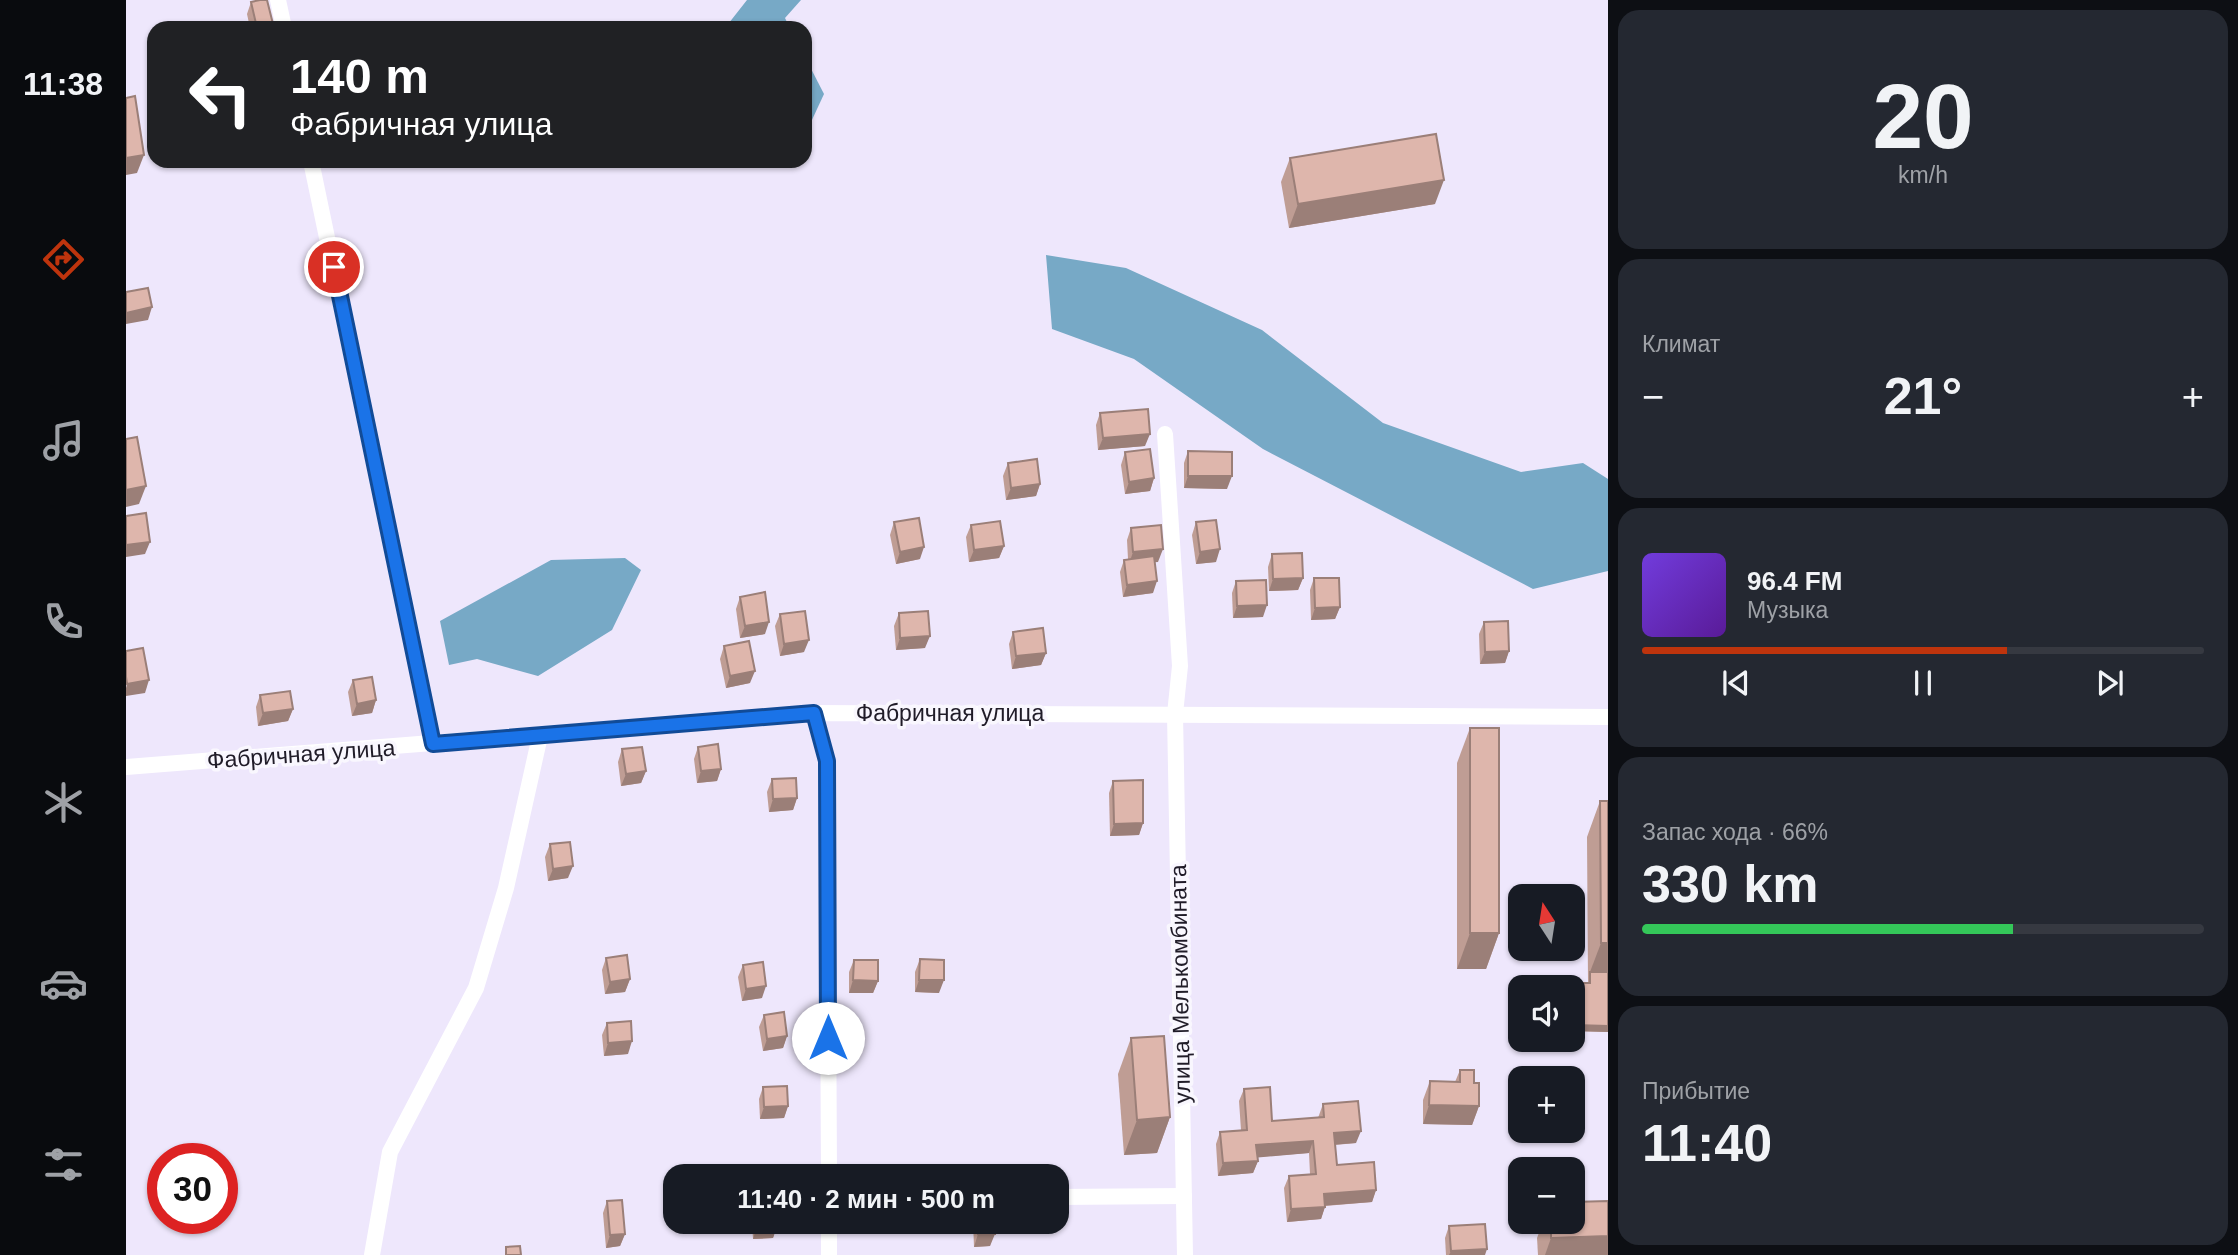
<!DOCTYPE html>
<html lang="ru">
<meta charset="utf-8">
<style>
:root{--surface:#171b24;--page:#242831;--text:#f1f3f6;--muted:#9ea1a6;--line:#363941;--accent:#be340d}
body{margin:0;font-family:Arial,sans-serif;background:var(--page);color:var(--text);height:100vh;display:flex;flex-direction:column;font-size:26px;white-space:nowrap}
*{box-sizing:border-box;margin:0}
p{font-size:23px;color:var(--muted)}
.icon{flex:none;width:38px;height:38px;fill:none;stroke:currentColor;stroke-width:2;stroke-linecap:round;stroke-linejoin:round}
.map{position:relative;flex:1;overflow:hidden}
.details{display:flex;flex-direction:column;gap:10px;padding:10px;background:#0d0f14;width:630px}
.details>*{flex:none}
.banner{position:absolute;left:21px;top:21px;width:665px;height:147px;border-radius:21px;box-shadow:0 2px 5px #0004;background:#202124;color:#fff;overflow:hidden}
.needle{width:46px;rotate:348deg}
.buttons{position:absolute;left:1382px;top:884px;display:grid;gap:14px}
.buttons a{display:grid;place-items:center;width:77px;height:77px;border-radius:14px;background:var(--surface);box-shadow:0 2px 5px #0004;font-size:35px}
.speed{position:absolute;left:21px;top:1143px;display:flex;gap:14px;font-size:35px;font-weight:700;text-align:center}
.speed>*{display:grid;place-content:center;width:91px;height:91px;border-radius:50%;background:var(--surface);box-shadow:0 2px 5px #0004;line-height:1}
.speed .limit{border:10px solid #d22;background:#fff;color:#111}
.pin{position:absolute;display:grid;place-items:center;width:60px;height:60px;color:#fff;margin:-30px;border:4px solid #fff;border-radius:50%;box-shadow:0 2px 7px #0007}
.me{position:absolute;width:77px;margin:-38px;rotate:0deg;stroke-linejoin:round;filter:drop-shadow(0 0 5px #0008)}
.turn{display:flex;align-items:center;gap:24px;height:147px;padding:0 28px;font-size:32px}
.turn .icon{width:91px;height:91px;stroke-width:2.5}
.turn b{display:block;font-size:49px;line-height:60px}
.big{font-size:52px;font-weight:700;line-height:1.1}
.details .tile{flex:1;display:flex;flex-direction:column;justify-content:center;gap:10px;min-width:0;padding:0 24px;border-radius:21px;background:var(--page)}
.details .dial{align-items:center;gap:0}
.dial b{font-size:91px;line-height:1}
.song{display:flex;align-items:center;gap:21px}
.cover{width:84px;height:84px;border-radius:10px;background:linear-gradient(135deg,hsl(260 70% 55%),hsl(270 70% 35%))}
.played{height:7px;border-radius:4px;background:linear-gradient(90deg,var(--accent) 65%,var(--line) 65%)}
.keys{display:flex;justify-content:space-around;direction:ltr}
.heat{display:flex;justify-content:space-between;align-items:center;font-size:38px;direction:ltr}
.charge{height:10px;border-radius:5px;background:linear-gradient(90deg,#34c759 66%,var(--line) 0)}
.trip{position:absolute;left:537px;top:1164px;width:406px;height:70px;border-radius:21px;background:var(--surface);box-shadow:0 2px 5px #0004;font-weight:700;line-height:70px;text-align:center}
main{display:flex;flex:1;min-height:0}
.tab-bar{display:flex;flex-direction:column;width:126px;justify-content:space-around;align-items:center;background:#090b0e;color:var(--muted)}
.tab-bar .icon{width:49px;height:49px}
.tab-bar .active{color:var(--accent)}
.tab-bar b{font-size:32px;color:var(--text)}
.map>svg:first-child{display:block}
.water{fill:#77a9c6}
.lines{fill:none;stroke-linecap:round;stroke-linejoin:round}
.street{stroke:#fff;stroke-width:16}
.wall{fill:#bf9d94}
.shaded-wall{fill:#9b7f78}
.building{fill:#deb6ac;stroke:#9b7f78;stroke-width:2}
.route-casing{stroke:#114b97;stroke-width:18}
.route{stroke:#1a73e8;stroke-width:12}
.labels{text-anchor:middle;dominant-baseline:central;stroke-width:7;stroke-linejoin:round;paint-order:stroke}
.street-label{font-size:23px;fill:#201c28;stroke:#f9f7fe}
</style>
<main>
<nav class="tab-bar">
<b>11:38</b>
<svg class="icon active" aria-label="directions" viewBox="0 0 24 24"><path d="M12 3l9 9-9 9-9-9zM9 14v-3h6M13 9l2 2-2 2"/></svg>
<svg class="icon" aria-label="music" viewBox="0 0 24 24"><path d="M9 18V5l10-2v13"/><circle cx="6" cy="18" r="3"/><circle cx="16" cy="16" r="3"/></svg>
<svg class="icon" aria-label="phone" viewBox="0 0 24 24"><path d="M5 4h4l2 5-3 2q2 4 5 5l2-3 5 2v4C11 20 4 13 5 4z"/></svg>
<svg class="icon" aria-label="climate" viewBox="0 0 24 24"><path d="M12 3v18M4 7l16 10M4 17L20 7"/></svg>
<svg class="icon" aria-label="car" viewBox="0 0 24 24"><path d="M5 17H2v-5l4-1 3-4h7l3 4 3 1v5h-3M9 17h6M6 11h13"/><circle cx="7" cy="17" r="2"/><circle cx="17" cy="17" r="2"/></svg>
<svg class="icon" aria-label="filters" viewBox="0 0 24 24"><path d="M4 7h16M4 17h16"/><circle cx="9" cy="7" r="2"/><circle cx="15" cy="17" r="2"/></svg>
</nav>
<div class="map">
<svg width="1482" height="1255" viewBox="0 0 1482 1255">
<rect width="100%" height="100%" fill="#eee7fc"/>
<g class="water">
<path d="M621,0H675L659,18L664,28H599Z"/>
<path d="M679,57L698,94L679,135Z"/>
<path d="M920,255L1000,268L1136,330L1257,423L1395,472L1457,463L1482,479V571L1407,589L1137,449L1008,359L926,329Z"/>
<path d="M499,558L515,570L486,630L412,676L351,659L323,665L314,621L425,560Z"/>
</g>
<g class="lines">
<g class="street">
<path d="M152,0L158,28"/>
<path d="M185,161L307,745"/>
<path d="M1039,434L1054,666L1049,714L1059,1255"/>
<path d="M688,713L701,761L703,1176"/>
<path d="M0,767L688,713L1482,717"/>
<path d="M931,1197L1058,1196"/>
<path d="M703,1222V1255"/>
<path d="M246,1255L264,1152L350,988L380,888L414,736"/>
</g>
</g>
<g class="wall">
<path d="M125,2L148,28H124L121,14Z"/>
<path d="M1164,158L1309,204L1163,228L1155,182Z"/>
<path d="M974,413L1019,446L972,450L970,425Z"/>
<path d="M1062,451L1101,489L1058,488V463Z"/>
<path d="M999,452L1028,478L1024,491L999,494L995,465Z"/>
<path d="M882,463L914,484L910,496L880,500L877,476Z"/>
<path d="M768,522L794,559L770,564L764,535Z"/>
<path d="M1070,522L1090,562L1070,564L1066,535Z"/>
<path d="M845,525L878,546L873,558L843,562L840,537Z"/>
<path d="M1005,528L1032,562H1029L1027,593L997,597L994,572L998,560L1002,559L1001,540Z"/>
<path d="M1146,554L1177,578L1172,590L1143,591L1142,567Z"/>
<path d="M1188,578L1214,607L1209,619L1185,620L1184,590Z"/>
<path d="M1110,581L1137,617L1107,618L1106,593Z"/>
<path d="M614,597L639,634L614,638L610,609Z"/>
<path d="M773,613L799,648L770,650L768,626Z"/>
<path d="M654,614L678,652L654,656L649,626Z"/>
<path d="M1358,622L1383,651L1379,663L1354,664L1353,634Z"/>
<path d="M887,632L920,653L915,665L886,669L883,644Z"/>
<path d="M598,646L624,683L600,688L594,659Z"/>
<path d="M227,680L250,700L246,713L226,716L222,692Z"/>
<path d="M134,695L167,709L162,721L132,726L130,707Z"/>
<path d="M1344,728L1373,933L1360,969H1331V763Z"/>
<path d="M572,747L595,769L591,781L571,783L568,759Z"/>
<path d="M496,749L520,771L515,783L495,786L492,762Z"/>
<path d="M646,779L671,798L667,810L643,812L641,792Z"/>
<path d="M987,781L1017,823L1013,835L984,836L983,793Z"/>
<path d="M1474,801H1482V1032L1447,1031V988L1449,983H1462L1461,837Z"/>
<path d="M424,844L442,878L422,881L419,857Z"/>
<path d="M480,958L504,979L499,992L479,994L476,970Z"/>
<path d="M794,959L813,993L789,992V972Z"/>
<path d="M728,960L752,981L747,993H723V972Z"/>
<path d="M617,965L636,998L616,1001L612,977Z"/>
<path d="M638,1015L661,1036L657,1048L637,1051L633,1027Z"/>
<path d="M481,1023L502,1054L478,1056L476,1035Z"/>
<path d="M1005,1038L1044,1117L1031,1153L998,1155L992,1074Z"/>
<path d="M1334,1070L1348,1083L1353,1106L1346,1125L1297,1124V1100L1304,1081L1329,1082Z"/>
<path d="M637,1087L662,1106L658,1118L634,1119L633,1099Z"/>
<path d="M1118,1089L1146,1121L1192,1118L1197,1104L1230,1143L1209,1145L1211,1165L1250,1190L1246,1202L1199,1206L1195,1219L1161,1222L1158,1188L1163,1176L1184,1174L1183,1153L1131,1157L1132,1161L1127,1173L1092,1176L1090,1144L1094,1132L1115,1130L1113,1101Z"/>
<path d="M481,1201L499,1234L494,1246L480,1248L477,1213Z"/>
<path d="M626,1222H651V1226L647,1238L627,1239Z"/>
<path d="M847,1222H868L864,1246L848,1247Z"/>
<path d="M1417,1222H1447L1482,1255H1412L1411,1238Z"/>
<path d="M1323,1226L1359,1255H1320L1319,1238Z"/>
</g>
<g class="shaded-wall">
<path d="M18,155L11,173L0,175V158Z"/>
<path d="M1318,180L1309,204L1163,228L1172,204Z"/>
<path d="M26,307L22,320L0,324V313Z"/>
<path d="M1024,434L1019,446L972,450L977,438Z"/>
<path d="M1062,476H1106L1101,489L1058,488Z"/>
<path d="M1028,478L1024,491L999,494L1003,482Z"/>
<path d="M914,484L910,496L880,500L885,488Z"/>
<path d="M20,486L13,504L0,507V490Z"/>
<path d="M24,542L19,554L0,557V545Z"/>
<path d="M878,546L873,558L843,562L848,550Z"/>
<path d="M798,547L794,559L770,564L774,552Z"/>
<path d="M1037,549L1032,562L1003,564L1007,552Z"/>
<path d="M1094,549L1090,562L1070,564L1074,552Z"/>
<path d="M1177,578L1172,590L1143,591L1147,579Z"/>
<path d="M1031,581L1027,593L997,597L1001,585Z"/>
<path d="M1141,605L1137,617L1107,618L1111,606Z"/>
<path d="M1214,607L1209,619L1185,620L1189,608Z"/>
<path d="M643,622L639,634L614,638L619,626Z"/>
<path d="M804,636L799,648L770,650L774,638Z"/>
<path d="M683,640L678,652L654,656L658,644Z"/>
<path d="M1383,651L1379,663L1354,664L1359,652Z"/>
<path d="M920,653L915,665L886,669L890,656Z"/>
<path d="M629,671L624,683L600,688L604,676Z"/>
<path d="M23,680L19,693L0,696V688L1,684Z"/>
<path d="M250,700L246,713L226,716L231,704Z"/>
<path d="M167,709L162,721L132,726L137,713Z"/>
<path d="M595,769L591,781L571,783L575,771Z"/>
<path d="M520,771L515,783L495,786L500,774Z"/>
<path d="M671,798L667,810L643,812L647,799Z"/>
<path d="M1017,823L1013,835L984,836L988,824Z"/>
<path d="M447,866L442,878L422,881L427,869Z"/>
<path d="M1344,933H1373L1360,969H1331Z"/>
<path d="M1475,943H1482V978L1464,972Z"/>
<path d="M504,979L499,992L479,994L484,982Z"/>
<path d="M727,980L752,981L747,993H723Z"/>
<path d="M793,980H818L813,993L789,992Z"/>
<path d="M640,986L636,998L616,1001L620,989Z"/>
<path d="M1448,1025L1482,1026V1032L1447,1031Z"/>
<path d="M661,1036L657,1048L637,1051L641,1039Z"/>
<path d="M506,1041L502,1054L478,1056L482,1043Z"/>
<path d="M1303,1105L1353,1106L1346,1125L1297,1124Z"/>
<path d="M662,1106L658,1118L634,1119L638,1107Z"/>
<path d="M1044,1117L1031,1153L998,1155L1011,1120Z"/>
<path d="M1235,1131L1230,1143L1204,1145L1208,1133Z"/>
<path d="M1187,1141L1183,1153L1126,1158L1130,1145Z"/>
<path d="M1132,1161L1127,1173L1092,1176L1097,1163Z"/>
<path d="M1250,1190L1246,1202L1194,1206L1198,1194Z"/>
<path d="M1199,1207L1195,1219L1161,1222L1165,1209Z"/>
<path d="M631,1226H651L647,1238L627,1239Z"/>
<path d="M499,1234L494,1246L480,1248L484,1235Z"/>
<path d="M852,1234H869L864,1246L848,1247Z"/>
<path d="M1482,1236V1255H1419L1425,1238Z"/>
<path d="M1361,1249L1359,1255H1323L1325,1251Z"/>
</g>
<g class="building">
<path d="M134,0H141L148,28H131L125,2Z"/>
<path d="M9,96L18,155L0,158V98Z"/>
<path d="M1310,134L1318,180L1172,204L1164,158Z"/>
<path d="M22,288L26,307L0,313V292Z"/>
<path d="M1022,409L1024,434L977,438L974,413Z"/>
<path d="M11,437L20,486L0,490V439Z"/>
<path d="M1024,449L1028,478L1003,482L999,452Z"/>
<path d="M1062,451L1106,452V476H1062Z"/>
<path d="M911,459L914,484L885,488L882,463Z"/>
<path d="M20,513L24,542L0,545V516Z"/>
<path d="M793,518L798,547L774,552L768,522Z"/>
<path d="M1090,520L1094,549L1074,552L1070,522Z"/>
<path d="M874,521L878,546L848,550L845,525Z"/>
<path d="M1035,525L1037,549L1007,552L1005,528Z"/>
<path d="M1176,553L1177,578L1147,579L1146,554Z"/>
<path d="M1028,556L1031,581L1001,585L998,560Z"/>
<path d="M1188,578H1213L1214,607L1189,608Z"/>
<path d="M1140,580L1141,605L1111,606L1110,581Z"/>
<path d="M639,592L643,622L619,626L614,597Z"/>
<path d="M679,611L683,640L658,644L654,614Z"/>
<path d="M802,611L804,636L774,638L773,613Z"/>
<path d="M1382,621L1383,651L1359,652L1358,622Z"/>
<path d="M917,628L920,653L890,656L887,632Z"/>
<path d="M623,641L629,671L604,676L598,646Z"/>
<path d="M17,648L23,680L1,684L0,677V651Z"/>
<path d="M246,677L250,700L231,704L227,680Z"/>
<path d="M164,691L167,709L137,713L134,695Z"/>
<rect x="1344" y="728" width="29" height="205"/>
<path d="M592,744L595,769L575,771L572,747Z"/>
<path d="M516,747L520,771L500,774L496,749Z"/>
<path d="M670,778L671,798L647,799L646,779Z"/>
<path d="M1017,780V823L988,824L987,781Z"/>
<path d="M1474,801H1482V943H1475Z"/>
<path d="M444,842L447,866L427,869L424,844Z"/>
<path d="M501,955L504,979L484,982L480,958Z"/>
<path d="M794,959L818,960V980H793Z"/>
<path d="M728,960H752V981L727,980Z"/>
<path d="M637,962L640,986L620,989L617,965Z"/>
<path d="M1464,972H1482V1026L1448,1025L1449,983H1464Z"/>
<path d="M658,1012L661,1036L641,1039L638,1015Z"/>
<path d="M505,1021L506,1041L482,1043L481,1023Z"/>
<path d="M1038,1036L1044,1117L1011,1120L1005,1038Z"/>
<path d="M1334,1070H1348V1083H1353V1106L1303,1105L1304,1081L1334,1082Z"/>
<path d="M661,1086L662,1106L638,1107L637,1087Z"/>
<path d="M1144,1087L1146,1121L1198,1117L1197,1104L1232,1101L1235,1131L1208,1133L1211,1165L1248,1162L1250,1190L1198,1194L1199,1207L1165,1209L1163,1176L1190,1174L1187,1141L1130,1145L1132,1161L1097,1163L1094,1132L1121,1130L1118,1089Z"/>
<path d="M496,1200L499,1234L484,1235L481,1201Z"/>
<path d="M1482,1201V1236L1425,1238V1222H1447V1202Z"/>
<rect x="631" y="1222" width="20" height="4"/>
<path d="M852,1222H868L869,1234H852Z"/>
<path d="M1359,1224L1361,1249L1325,1251L1323,1226Z"/>
<path d="M394,1246L395,1255H380V1247Z"/>
</g>
<g class="lines">
<defs>
<path id="route" d="M208,267L307,744L688,713L701,761L702,1038"/>
</defs>
<use href="#route" class="route-casing"/>
<use href="#route" class="route"/>
</g>
<g class="labels">
<g class="street-label">
<text x="824" y="713">Фабричная улица</text>
<text transform="translate(175 754) rotate(-4)">Фабричная улица</text>
<text transform="translate(1054 984) rotate(-91)">улица Мелькомбината</text>
</g>
</g>
</svg>
<div class="buttons">
<a><svg class="needle" viewBox="-14 -14 28 28"><path d="M0-13l5 13h-10z" fill="#e53935"/><path d="M0 13l5-13h-10z" fill="#9ea1a6"/></svg></a>
<a><svg class="icon" aria-label="sound" viewBox="0 0 24 24"><path d="M4 9h4l5-4v14l-5-4H4zM17 9q2 3 0 6"/></svg></a>
<a>+</a>
<a>−</a>
</div>
<div class="speed"><div class="limit">30</div></div>
<div class="pin" style="left:208px;top:267px;background:#d93025"><svg class="icon" aria-label="arrive" viewBox="0 0 24 24"><path d="M6 21V4h12l-3 4 3 4H6"/></svg></div>
<svg class="me" style="left:702px;top:1038px" viewBox="-20 -20 40 40"><circle r="19" fill="#fff"/><path d="M0-13L10 11 0 6-10 11z" fill="#1a73e8"/></svg>
<div class="trip">11:40 · 2 мин · 500 m</div>
<div class="banner">
<div class="turn"><svg class="icon" aria-label="left" viewBox="0 0 24 24"><path d="M17 20v-9H6M10 6l-5 5 5 5"/></svg><div><b>140 m</b>Фабричная улица</div></div>
</div>
</div>
<section class="details">
<div class="tile dial"><b>20</b><p>km/h</p></div>
<div class="tile"><p>Климат</p>
<div class="heat"><a>−</a><b class="big">21°</b><a>+</a></div>
</div>
<div class="tile">
<div class="song"><i class="cover"></i><div><b>96.4 FM</b><p>Музыка</p></div></div>
<div class="played"></div>
<div class="keys"><svg class="icon" aria-label="previous" viewBox="0 0 24 24"><path d="M18 5L8 12l10 7zM5 5v14"/></svg><svg class="icon" aria-label="pause" viewBox="0 0 24 24"><path d="M8 5v14M16 5v14"/></svg><svg class="icon" aria-label="next" viewBox="0 0 24 24"><path d="M6 5l10 7-10 7zM19 5v14"/></svg></div>
</div>
<div class="tile"><p>Запас хода · 66%</p><b class="big">330 km</b><div class="charge"></div></div>
<div class="tile"><p>Прибытие</p><b class="big">11:40</b></div>
</section>
</main>
